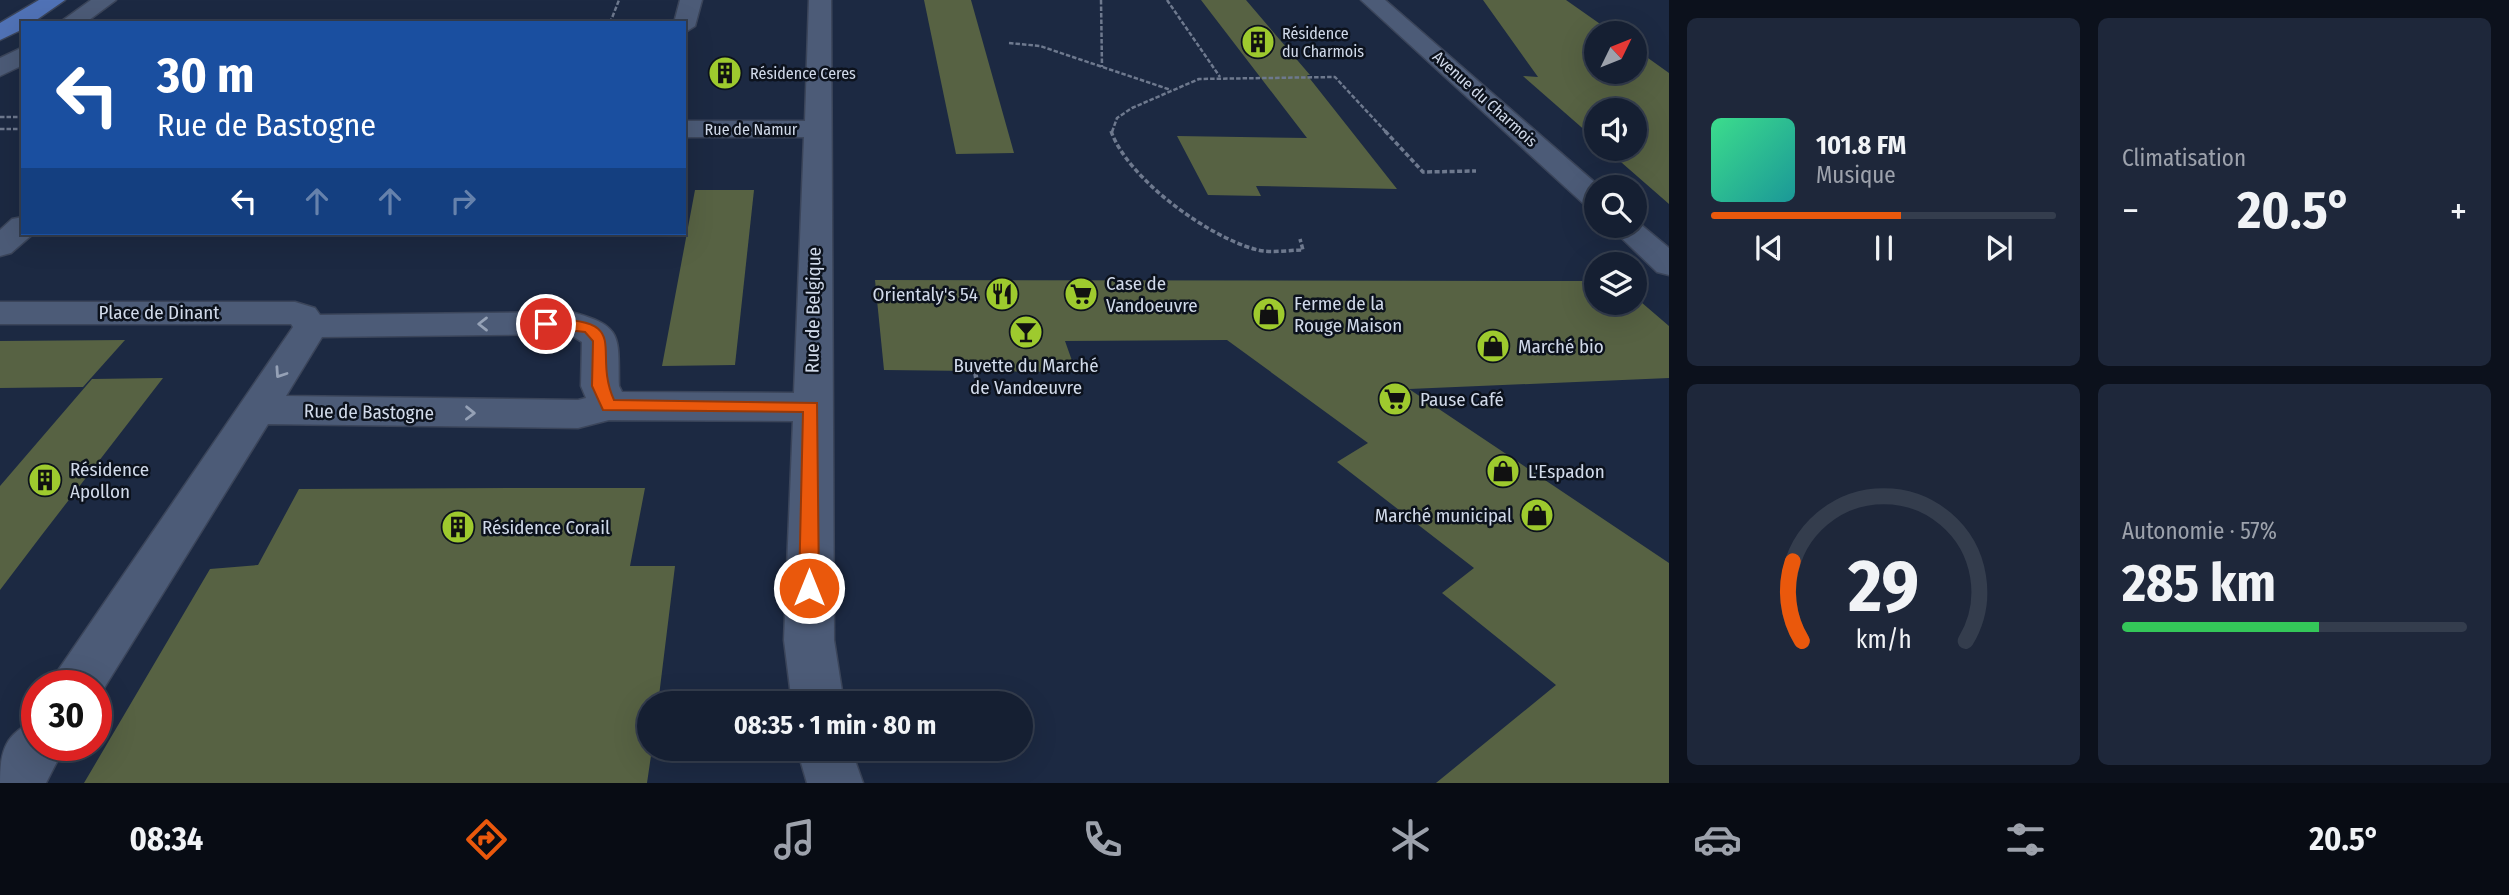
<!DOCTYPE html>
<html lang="fr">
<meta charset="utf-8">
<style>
:root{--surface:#151f32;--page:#1e273a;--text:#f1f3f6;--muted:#9da2ac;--line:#343d4d;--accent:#ea580c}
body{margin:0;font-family:"Fira Sans Condensed",sans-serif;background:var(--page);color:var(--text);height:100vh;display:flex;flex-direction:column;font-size:26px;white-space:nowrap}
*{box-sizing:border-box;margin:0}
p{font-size:23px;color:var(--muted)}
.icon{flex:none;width:38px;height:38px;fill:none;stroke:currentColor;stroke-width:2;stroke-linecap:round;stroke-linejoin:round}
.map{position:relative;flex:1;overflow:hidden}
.sheet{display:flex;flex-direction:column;gap:18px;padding:18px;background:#0c111c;width:840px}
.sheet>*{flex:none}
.top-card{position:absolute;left:21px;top:21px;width:665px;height:214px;border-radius:0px;box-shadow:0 7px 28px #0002,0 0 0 2px var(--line);background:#1a4fa0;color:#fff;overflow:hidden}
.needle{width:46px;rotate:47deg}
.fabs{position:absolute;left:1584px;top:21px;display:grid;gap:14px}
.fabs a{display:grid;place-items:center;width:63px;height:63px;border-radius:50%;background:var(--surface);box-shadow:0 7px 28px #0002,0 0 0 2px var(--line);font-size:35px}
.speed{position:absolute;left:21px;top:670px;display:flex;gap:14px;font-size:35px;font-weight:700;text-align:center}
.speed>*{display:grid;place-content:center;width:91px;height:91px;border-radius:50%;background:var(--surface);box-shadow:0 7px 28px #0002,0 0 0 2px var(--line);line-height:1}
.speed .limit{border:10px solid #d22;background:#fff;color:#111}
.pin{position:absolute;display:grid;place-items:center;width:60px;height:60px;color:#fff;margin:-30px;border:4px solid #fff;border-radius:50%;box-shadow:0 2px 7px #0007}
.me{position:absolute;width:77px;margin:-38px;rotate:0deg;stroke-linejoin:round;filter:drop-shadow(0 0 5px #0008)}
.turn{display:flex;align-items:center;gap:24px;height:147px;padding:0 21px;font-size:32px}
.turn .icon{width:91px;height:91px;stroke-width:2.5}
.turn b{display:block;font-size:49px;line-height:60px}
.lanes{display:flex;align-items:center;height:66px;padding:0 21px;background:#0003;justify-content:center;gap:35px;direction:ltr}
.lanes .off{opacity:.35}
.big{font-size:52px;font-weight:700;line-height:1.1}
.sheet .tile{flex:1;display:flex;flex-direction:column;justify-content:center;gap:10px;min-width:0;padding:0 24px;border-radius:10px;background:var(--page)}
.sheet .dial{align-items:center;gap:0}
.dial svg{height:182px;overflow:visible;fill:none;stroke:var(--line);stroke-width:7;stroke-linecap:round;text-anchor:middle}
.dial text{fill:var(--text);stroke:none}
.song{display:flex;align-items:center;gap:21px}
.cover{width:84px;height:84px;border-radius:10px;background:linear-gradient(135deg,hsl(150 70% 55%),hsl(180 70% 35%))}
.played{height:7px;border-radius:4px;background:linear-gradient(90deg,var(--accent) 55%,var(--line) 55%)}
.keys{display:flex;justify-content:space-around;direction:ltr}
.heat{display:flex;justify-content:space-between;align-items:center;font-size:38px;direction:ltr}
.charge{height:10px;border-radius:5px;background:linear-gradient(90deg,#34c759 57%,var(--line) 0)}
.sheet .tiles{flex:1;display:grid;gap:18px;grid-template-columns:repeat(2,1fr)}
.trip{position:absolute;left:637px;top:691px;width:396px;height:70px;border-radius:35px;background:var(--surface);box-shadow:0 7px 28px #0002,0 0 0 2px var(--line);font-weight:700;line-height:70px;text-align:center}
.tab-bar{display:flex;height:112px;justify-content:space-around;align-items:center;background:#080c14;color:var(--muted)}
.tab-bar .icon{width:49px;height:49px}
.tab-bar .selected{color:var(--accent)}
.tab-bar b{font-size:32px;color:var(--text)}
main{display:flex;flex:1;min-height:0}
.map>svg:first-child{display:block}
.building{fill:#576243}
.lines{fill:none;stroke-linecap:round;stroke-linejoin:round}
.minor-casing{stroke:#3b455a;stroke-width:3}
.major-casing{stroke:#3b455a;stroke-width:3}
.path-far2{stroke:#6e798e;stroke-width:2.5;stroke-dasharray:4.5 2;stroke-linecap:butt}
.path-far1{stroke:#6e798e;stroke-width:3.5;stroke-dasharray:5 2.5;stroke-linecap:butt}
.path{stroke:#6e798e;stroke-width:4.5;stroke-dasharray:7 3.5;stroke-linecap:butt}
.minor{fill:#4c5b77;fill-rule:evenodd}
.major{fill:#5072b6;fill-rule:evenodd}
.oneway{stroke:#95a1b6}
.route{fill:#ea580c;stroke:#983908;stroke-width:2}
.labels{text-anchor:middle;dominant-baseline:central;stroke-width:5;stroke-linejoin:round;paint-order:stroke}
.far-poi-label{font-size:16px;fill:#d1daea;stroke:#0c121d;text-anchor:start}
.far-street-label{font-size:16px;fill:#d1daea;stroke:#0c121d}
.poi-label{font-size:19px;fill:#d1daea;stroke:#0c121d;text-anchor:start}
.street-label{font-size:19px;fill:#d1daea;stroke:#0c121d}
</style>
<main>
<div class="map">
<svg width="1669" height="783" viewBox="0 0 1669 783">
<rect width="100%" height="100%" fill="#1c2942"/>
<g class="building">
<path d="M924,0H971L1014,153L956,154Z"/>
<path d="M1201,0H1246L1310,75H1307L1397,189L1256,186L1261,196L1208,195L1177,136L1307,138Z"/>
<path d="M1483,0H1566L1613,33H1596V72H1634V48L1669,73V204L1606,149H1634V110H1596V140L1523,76L1538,77Z"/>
<path d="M695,190H754L735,365L662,366Z"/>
<path d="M875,280L1596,281V303H1634V296L1669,326V378L1409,389L1669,563V783H1436L1556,685L1442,593L1474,568L1337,462L1368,443L1227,340L1065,341L1076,372L884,370Z"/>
<path d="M125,340L83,387L0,388V341Z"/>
<path d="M163,378L41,536L0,590V486L92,379Z"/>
<path d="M512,488H645L630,566H675L658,704H649V749H652L647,783H84L210,569L258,565L299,489Z"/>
</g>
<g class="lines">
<defs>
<g id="minor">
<path d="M91,0H116L85,23H59Z"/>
<path d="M680,0H702L695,26L684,33V23H674Z"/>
<path d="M809,0H831L834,640L844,704H792L784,640L793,421L609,420L578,428L268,424L96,701V686H51L59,669L293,327L291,324H0V302H295L315,308L320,315L571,312C624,326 618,336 619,386L622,392L794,393L804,137H684V121H805ZM569,334L582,342L581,386L586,398L578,400L286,396L322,337Z"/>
<path d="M1361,0H1385L1600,187H1596V208L1585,205Z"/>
<path d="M23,47V65L0,76V58Z"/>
<path d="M23,217V233H34L11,253L0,256V230L12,219Z"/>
<path d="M1634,219L1669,248V275L1657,272L1609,226H1634Z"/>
<path d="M37,720V746H65L46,783H0C0,751 5,733 37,720Z"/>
<path d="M797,749H851L863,783H807Z"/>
</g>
<path id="major" d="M39,0H65L32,23H23V29L0,40V23Z"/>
</defs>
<use href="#minor" class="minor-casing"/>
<use href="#major" class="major-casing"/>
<g class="path-far2">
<path d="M1101,0L1102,67"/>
<path d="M1167,0L1220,77"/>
<path d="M610,23L619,0"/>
<path d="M1009,43L1040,46L1171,90"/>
<path d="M0,117H23"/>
<path d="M0,129H23"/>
<path d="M1112,132L1117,118L1132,108L1199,79L1335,77L1386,132"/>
</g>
<g class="path-far1">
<path d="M1111,131C1128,179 1206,235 1254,249C1270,254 1287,250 1303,250L1300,239"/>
<path d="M1385,131L1423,172L1476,171"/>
</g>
<path class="path" d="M975,371L977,383"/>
<use href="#minor" class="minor"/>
<use href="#major" class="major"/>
</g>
<defs><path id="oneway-chevron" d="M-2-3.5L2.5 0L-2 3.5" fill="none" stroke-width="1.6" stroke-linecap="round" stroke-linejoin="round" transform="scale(1.75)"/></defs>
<g class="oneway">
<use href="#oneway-chevron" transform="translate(483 324) rotate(180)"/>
<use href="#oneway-chevron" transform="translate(280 373) rotate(124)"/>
<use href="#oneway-chevron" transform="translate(470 413) rotate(1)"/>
</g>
<path class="route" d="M546,319C635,319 591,349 614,400L817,403L819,588L816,594H802L799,588L803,412L603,410L592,386L593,341L585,332L541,327L539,324Z"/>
<defs>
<symbol id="building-disc" viewBox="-11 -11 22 22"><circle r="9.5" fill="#9eca2e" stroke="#0c121d"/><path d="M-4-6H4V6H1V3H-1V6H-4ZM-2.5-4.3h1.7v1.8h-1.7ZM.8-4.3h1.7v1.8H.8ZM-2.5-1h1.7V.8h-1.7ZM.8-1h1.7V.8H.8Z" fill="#111"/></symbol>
<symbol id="restaurant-disc" viewBox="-11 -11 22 22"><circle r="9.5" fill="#9eca2e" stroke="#0c121d"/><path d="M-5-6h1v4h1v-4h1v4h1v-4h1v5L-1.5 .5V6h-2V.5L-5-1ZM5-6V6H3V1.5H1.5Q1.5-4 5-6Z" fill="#111"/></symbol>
<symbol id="supermarket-disc" viewBox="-11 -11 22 22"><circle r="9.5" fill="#9eca2e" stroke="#0c121d"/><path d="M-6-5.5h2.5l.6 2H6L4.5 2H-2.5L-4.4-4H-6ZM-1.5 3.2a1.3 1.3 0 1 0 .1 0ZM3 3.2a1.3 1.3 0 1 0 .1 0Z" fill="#111"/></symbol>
<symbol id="shop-disc" viewBox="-11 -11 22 22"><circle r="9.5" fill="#9eca2e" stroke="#0c121d"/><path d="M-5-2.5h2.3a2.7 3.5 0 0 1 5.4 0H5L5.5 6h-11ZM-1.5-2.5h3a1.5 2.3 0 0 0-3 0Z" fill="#111"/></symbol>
<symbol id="bar-disc" viewBox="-11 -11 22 22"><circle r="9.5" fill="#9eca2e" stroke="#0c121d"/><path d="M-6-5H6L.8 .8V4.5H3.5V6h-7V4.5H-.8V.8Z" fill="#111"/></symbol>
</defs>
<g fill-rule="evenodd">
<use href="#building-disc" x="1239" y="23" width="38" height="38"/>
<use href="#building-disc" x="706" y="54" width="38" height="38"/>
<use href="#restaurant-disc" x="983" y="275" width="38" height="38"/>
<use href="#supermarket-disc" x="1062" y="275" width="38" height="38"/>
<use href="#shop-disc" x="1250" y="295" width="38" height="38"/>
<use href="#bar-disc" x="1007" y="313" width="38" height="38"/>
<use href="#shop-disc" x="1474" y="327" width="38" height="38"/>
<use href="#supermarket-disc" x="1376" y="380" width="38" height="38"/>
<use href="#shop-disc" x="1484" y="452" width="38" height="38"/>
<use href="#building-disc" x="26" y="461" width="38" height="38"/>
<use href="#shop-disc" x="1518" y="496" width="38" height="38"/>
<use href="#building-disc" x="439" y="508" width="38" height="38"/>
</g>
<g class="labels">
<g class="far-poi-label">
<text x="1282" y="33">Résidence<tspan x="1282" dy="18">du Charmois</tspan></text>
<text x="750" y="73">Résidence Ceres</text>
</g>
<g class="far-street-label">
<text transform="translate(1485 99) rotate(42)">Avenue du Charmois</text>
<text x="751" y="129">Rue de Namur</text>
</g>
<g class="poi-label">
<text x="1106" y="283">Case de<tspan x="1106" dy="22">Vandoeuvre</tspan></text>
<text x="978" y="294" text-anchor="end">Orientaly's 54</text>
<text x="1294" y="303">Ferme de la<tspan x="1294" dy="22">Rouge Maison</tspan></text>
<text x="1518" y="346">Marché bio</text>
<text x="1026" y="365" text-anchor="middle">Buvette du Marché<tspan x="1026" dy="22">de Vandœuvre</tspan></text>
<text x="1420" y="399">Pause Café</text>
<text x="70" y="469">Résidence<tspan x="70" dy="22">Apollon</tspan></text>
<text x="1528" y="471">L'Espadon</text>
<text x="1512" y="515" text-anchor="end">Marché municipal</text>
<text x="482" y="527">Résidence Corail</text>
</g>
<g class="street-label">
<text transform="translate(813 310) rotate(-89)">Rue de Belgique</text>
<text x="159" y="312">Place de Dinant</text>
<text transform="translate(369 412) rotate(1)">Rue de Bastogne</text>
</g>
</g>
</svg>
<div class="fabs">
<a><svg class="needle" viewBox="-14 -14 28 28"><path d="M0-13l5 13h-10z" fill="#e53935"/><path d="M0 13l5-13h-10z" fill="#9da2ac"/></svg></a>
<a><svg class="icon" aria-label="sound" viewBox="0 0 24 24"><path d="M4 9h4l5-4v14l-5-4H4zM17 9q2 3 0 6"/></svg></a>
<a><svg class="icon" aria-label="search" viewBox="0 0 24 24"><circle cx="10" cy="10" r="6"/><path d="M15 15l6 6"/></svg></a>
<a><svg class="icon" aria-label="layers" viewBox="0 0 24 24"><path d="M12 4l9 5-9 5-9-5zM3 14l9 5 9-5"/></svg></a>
</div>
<div class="speed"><div class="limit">30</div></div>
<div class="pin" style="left:546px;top:324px;background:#d93025"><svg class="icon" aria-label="arrive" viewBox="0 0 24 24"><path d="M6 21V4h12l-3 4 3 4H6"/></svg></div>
<svg class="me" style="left:809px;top:588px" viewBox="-20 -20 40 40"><circle r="17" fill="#ea580c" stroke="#fff" stroke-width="3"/><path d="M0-11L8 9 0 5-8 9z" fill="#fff"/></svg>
<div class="trip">08:35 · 1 min · 80 m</div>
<div class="top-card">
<div class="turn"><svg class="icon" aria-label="left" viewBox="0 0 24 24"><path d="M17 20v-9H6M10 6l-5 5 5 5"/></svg><div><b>30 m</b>Rue de Bastogne</div></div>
<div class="lanes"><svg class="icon" aria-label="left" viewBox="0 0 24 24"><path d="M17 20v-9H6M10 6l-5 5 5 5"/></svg><svg class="icon off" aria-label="ahead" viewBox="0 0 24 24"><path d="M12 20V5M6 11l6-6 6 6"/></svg><svg class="icon off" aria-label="ahead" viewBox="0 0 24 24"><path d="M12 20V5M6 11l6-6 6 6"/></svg><svg class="icon off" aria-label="right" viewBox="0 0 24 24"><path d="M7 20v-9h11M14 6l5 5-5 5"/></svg></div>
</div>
</div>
<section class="sheet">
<div class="tiles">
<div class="tile">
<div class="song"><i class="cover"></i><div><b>101.8 FM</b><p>Musique</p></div></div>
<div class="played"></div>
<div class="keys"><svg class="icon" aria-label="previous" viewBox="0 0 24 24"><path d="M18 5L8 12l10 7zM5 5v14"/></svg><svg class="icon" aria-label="pause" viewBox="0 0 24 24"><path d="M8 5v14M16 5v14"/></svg><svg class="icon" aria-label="next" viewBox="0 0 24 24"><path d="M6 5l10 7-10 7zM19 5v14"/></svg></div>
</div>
<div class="tile"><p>Climatisation</p>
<div class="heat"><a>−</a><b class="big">20.5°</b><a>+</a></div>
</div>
<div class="tile dial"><svg viewBox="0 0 100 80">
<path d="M14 69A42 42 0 1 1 86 69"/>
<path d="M14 69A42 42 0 0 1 10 34" stroke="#ea580c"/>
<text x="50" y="56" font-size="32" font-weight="700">29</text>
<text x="50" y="72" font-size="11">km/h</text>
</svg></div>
<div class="tile"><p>Autonomie · 57%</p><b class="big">285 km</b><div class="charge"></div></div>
</div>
</section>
</main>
<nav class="tab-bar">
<b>08:34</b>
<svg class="icon selected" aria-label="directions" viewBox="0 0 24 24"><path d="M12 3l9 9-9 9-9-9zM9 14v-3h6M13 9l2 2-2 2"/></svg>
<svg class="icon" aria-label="music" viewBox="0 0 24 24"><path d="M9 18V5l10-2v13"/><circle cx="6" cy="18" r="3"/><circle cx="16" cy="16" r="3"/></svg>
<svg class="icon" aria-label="phone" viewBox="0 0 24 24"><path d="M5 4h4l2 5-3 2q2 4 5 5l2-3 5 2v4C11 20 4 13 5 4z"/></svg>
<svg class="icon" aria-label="climate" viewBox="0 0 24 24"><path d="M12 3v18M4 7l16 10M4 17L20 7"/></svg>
<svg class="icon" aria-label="car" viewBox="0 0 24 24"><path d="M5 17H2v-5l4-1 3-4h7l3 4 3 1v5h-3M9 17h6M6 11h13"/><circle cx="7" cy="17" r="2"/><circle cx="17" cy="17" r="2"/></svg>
<svg class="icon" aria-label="filters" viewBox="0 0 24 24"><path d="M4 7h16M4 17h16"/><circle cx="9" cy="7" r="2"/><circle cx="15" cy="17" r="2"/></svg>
<b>20.5°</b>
</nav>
